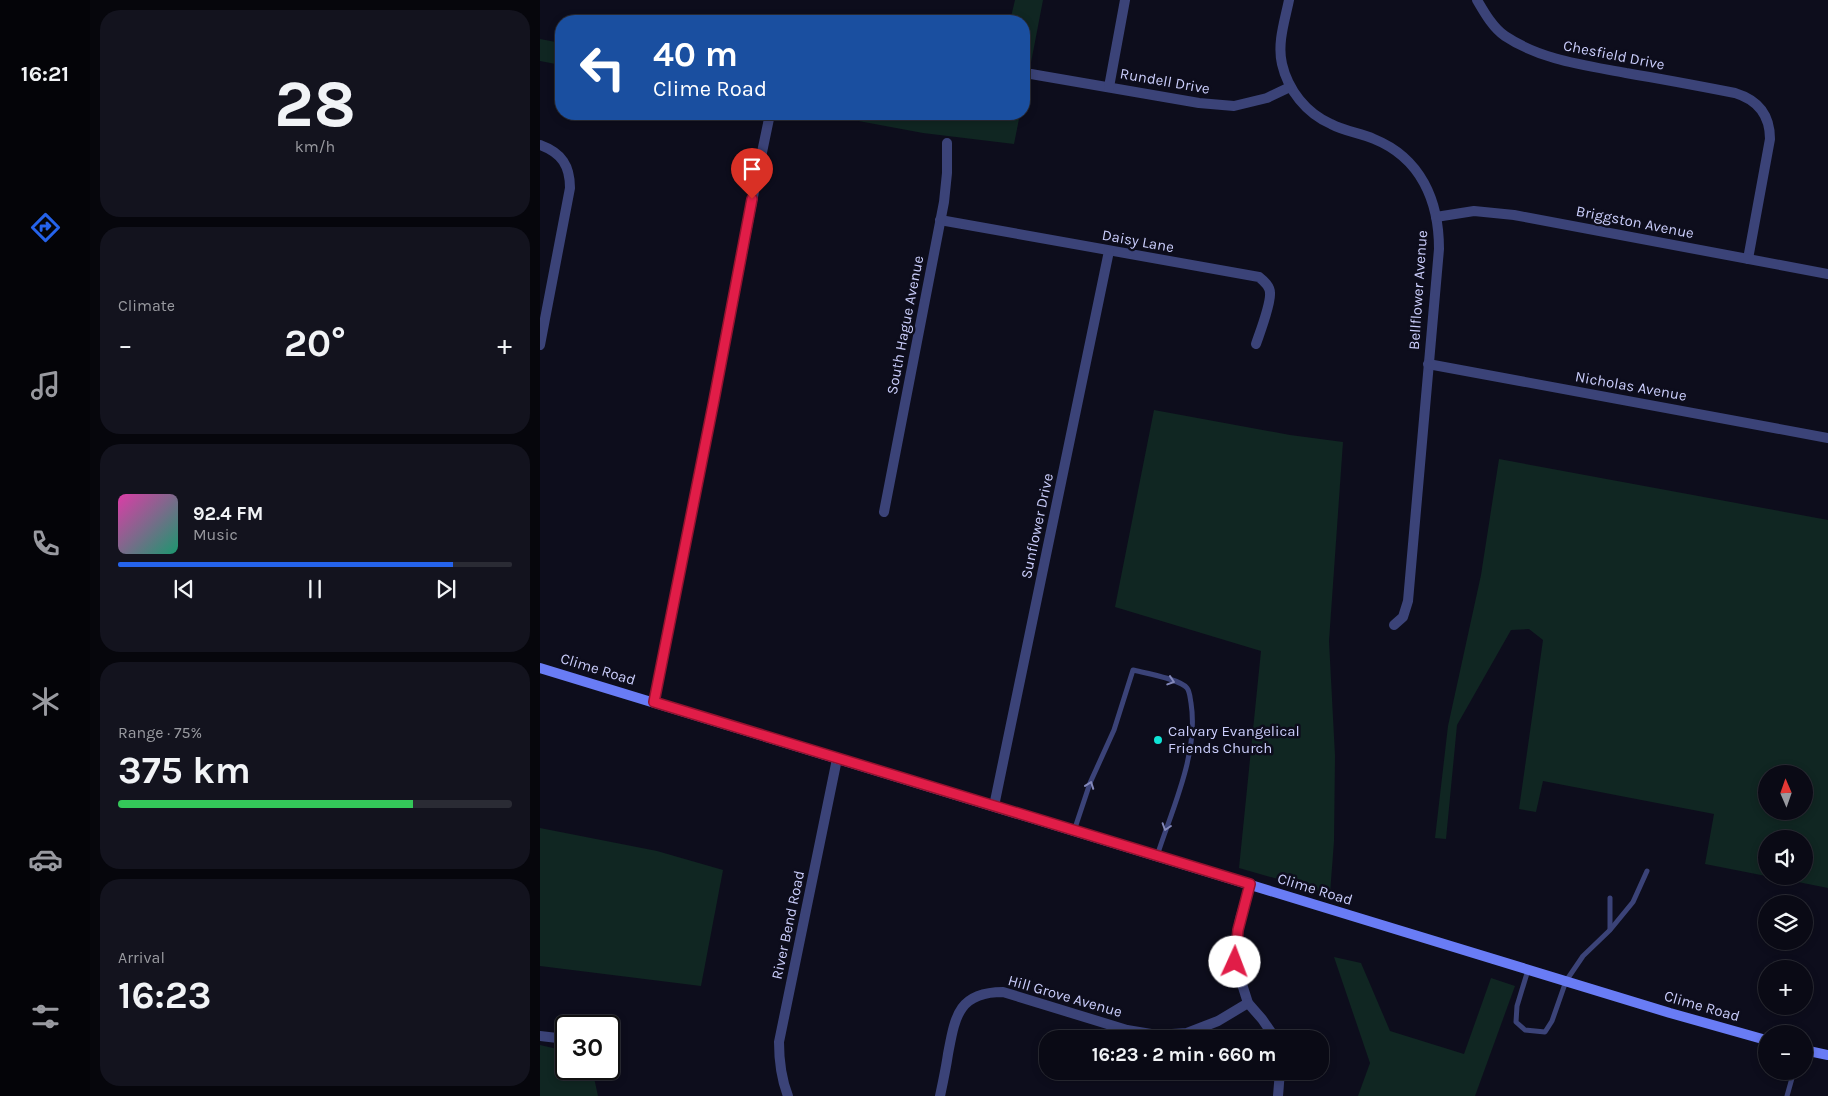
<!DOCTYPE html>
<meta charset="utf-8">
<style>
:root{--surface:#0a0a15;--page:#13131e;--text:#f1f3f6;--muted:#999aa0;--line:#2a2b34;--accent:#2563eb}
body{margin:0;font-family:Karla,sans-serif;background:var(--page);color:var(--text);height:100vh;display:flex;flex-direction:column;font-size:19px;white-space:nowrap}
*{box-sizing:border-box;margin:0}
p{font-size:16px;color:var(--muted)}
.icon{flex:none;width:28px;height:28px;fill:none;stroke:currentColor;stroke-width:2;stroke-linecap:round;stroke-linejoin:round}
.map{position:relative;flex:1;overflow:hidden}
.panel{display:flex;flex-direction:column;gap:10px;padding:10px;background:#06060c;width:450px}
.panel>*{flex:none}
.top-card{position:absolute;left:15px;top:15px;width:475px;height:105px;border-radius:20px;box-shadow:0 2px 8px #0003,0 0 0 1px var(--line);background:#1a4fa0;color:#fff;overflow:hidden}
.needle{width:32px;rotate:358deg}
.fabs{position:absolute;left:1218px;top:765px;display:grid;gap:10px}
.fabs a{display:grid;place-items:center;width:55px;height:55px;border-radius:50%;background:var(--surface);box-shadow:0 2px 8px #0003,0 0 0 1px var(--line);font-size:25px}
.speed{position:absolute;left:15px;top:1015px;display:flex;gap:10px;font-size:25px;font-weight:700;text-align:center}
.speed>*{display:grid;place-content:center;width:65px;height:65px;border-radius:50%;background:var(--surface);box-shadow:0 2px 8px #0003,0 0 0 1px var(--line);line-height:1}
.speed .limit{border:2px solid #111;border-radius:8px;background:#fff;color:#111}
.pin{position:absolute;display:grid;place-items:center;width:42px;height:42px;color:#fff;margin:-51px -21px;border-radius:50% 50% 50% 0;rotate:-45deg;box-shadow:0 0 5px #0007}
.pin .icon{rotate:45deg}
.me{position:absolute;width:55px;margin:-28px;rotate:2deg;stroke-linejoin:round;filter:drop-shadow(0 0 4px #0008)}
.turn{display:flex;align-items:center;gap:18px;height:105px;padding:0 15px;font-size:22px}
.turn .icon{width:65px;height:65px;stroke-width:2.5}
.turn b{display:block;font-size:35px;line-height:42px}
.big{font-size:38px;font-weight:700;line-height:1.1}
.panel .card{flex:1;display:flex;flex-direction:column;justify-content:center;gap:8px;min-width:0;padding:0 18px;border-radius:20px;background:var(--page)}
.panel .dial{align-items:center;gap:0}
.dial b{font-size:65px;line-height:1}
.song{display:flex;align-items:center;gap:15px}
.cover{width:60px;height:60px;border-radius:8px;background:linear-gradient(135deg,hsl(320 70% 55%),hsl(160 70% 35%))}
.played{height:5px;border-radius:2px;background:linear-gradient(90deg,var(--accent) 85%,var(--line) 85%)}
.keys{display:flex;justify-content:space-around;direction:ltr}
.heat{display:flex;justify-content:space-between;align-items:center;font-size:28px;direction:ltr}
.charge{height:8px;border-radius:4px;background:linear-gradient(90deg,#34c759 75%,var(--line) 0)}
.trip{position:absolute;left:499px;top:1030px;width:290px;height:50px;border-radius:20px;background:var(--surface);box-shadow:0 2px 8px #0003,0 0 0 1px var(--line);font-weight:700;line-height:50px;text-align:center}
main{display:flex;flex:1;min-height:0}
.menu{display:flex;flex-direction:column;width:90px;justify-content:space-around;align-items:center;background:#040408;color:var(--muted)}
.menu .icon{width:35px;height:35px}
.menu .active{color:var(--accent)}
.menu b{font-size:22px;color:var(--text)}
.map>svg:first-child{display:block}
.green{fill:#102622;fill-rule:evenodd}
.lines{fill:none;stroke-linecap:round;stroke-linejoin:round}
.service{stroke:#3b4378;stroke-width:5}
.minor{stroke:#3b4378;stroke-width:10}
.secondary{stroke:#697cf5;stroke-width:10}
.oneway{stroke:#8388ba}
.route-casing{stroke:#92132f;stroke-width:12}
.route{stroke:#e11d48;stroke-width:9}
.poi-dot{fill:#0fe4d6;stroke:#0d0d1c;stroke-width:2}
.labels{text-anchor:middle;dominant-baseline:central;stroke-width:5;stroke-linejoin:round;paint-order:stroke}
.street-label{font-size:15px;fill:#cbcefc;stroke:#0d0d1c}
.poi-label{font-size:15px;fill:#cbcefc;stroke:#0d0d1c;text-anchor:start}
</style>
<main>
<nav class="menu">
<b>16:21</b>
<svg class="icon active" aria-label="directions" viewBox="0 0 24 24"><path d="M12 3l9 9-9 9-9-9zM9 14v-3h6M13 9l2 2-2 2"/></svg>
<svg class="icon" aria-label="music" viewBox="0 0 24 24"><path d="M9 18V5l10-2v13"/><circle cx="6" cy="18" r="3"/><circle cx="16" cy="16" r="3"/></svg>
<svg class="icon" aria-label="phone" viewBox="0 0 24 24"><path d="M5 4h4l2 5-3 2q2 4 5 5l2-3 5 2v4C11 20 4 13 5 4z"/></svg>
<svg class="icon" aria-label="climate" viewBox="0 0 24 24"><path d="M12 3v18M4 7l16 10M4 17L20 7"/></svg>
<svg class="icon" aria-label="car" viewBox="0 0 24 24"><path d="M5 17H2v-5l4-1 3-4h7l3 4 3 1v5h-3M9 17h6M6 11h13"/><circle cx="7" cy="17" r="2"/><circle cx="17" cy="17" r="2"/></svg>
<svg class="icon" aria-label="filters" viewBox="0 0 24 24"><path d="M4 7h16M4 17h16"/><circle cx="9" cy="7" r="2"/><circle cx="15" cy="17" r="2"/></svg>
</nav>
<section class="panel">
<div class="card dial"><b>28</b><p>km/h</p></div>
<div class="card"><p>Climate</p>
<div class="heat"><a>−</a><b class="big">20°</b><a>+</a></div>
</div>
<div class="card">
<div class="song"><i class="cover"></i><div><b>92.4 FM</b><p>Music</p></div></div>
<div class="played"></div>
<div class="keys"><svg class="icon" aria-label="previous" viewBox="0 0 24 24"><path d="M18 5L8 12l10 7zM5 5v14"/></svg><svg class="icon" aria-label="pause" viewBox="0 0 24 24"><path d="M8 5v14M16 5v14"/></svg><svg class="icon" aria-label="next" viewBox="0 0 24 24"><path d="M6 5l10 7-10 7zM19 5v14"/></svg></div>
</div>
<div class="card"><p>Range · 75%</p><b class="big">375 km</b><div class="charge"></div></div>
<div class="card"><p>Arrival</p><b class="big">16:23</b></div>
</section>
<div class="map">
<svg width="1288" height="1096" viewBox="0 0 1288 1096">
<rect width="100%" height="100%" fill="#0d0d1c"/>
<g class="green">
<path d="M475,0H503L484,99V21H470Z"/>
<path d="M0,39L21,43V65L0,61Z"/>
<path d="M281,114H480L474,144L383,133Z"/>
<path d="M614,410L750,435L803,442L789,641L795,756L794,841L790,894L699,868L721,651L575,607Z"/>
<path d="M959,459L1288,520V888L1228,876H1264V839H1226V876L1165,864L1174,814L1003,781L996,812L979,809L1003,640L989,629L971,630L917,725L906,839L895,838L908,726L941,575ZM1226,774H1264V811H1226Z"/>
<path d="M0,828L117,851L183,870L161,986L0,966Z"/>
<path d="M794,957L821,963L850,1031L924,1054L951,978L975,986L935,1096H818L830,1063Z"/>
<path d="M0,1045L26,1051V1069H48L53,1073L58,1096H0Z"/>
</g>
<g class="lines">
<g class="service">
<path d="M534,831L550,783L574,730L593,670C605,673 640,679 647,688C650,692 650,698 651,703C659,753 632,809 617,856"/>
<path d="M1070,929V898"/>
<path d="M988,970L977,1006L976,1022L985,1030L1005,1032L1012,1021L1026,981L1043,956L1070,930L1093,902L1107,871"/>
<path d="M1247,1096L1254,1071"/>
</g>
<g class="minor">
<path d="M749,0C745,20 737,43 742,64C748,90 766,113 791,124C804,131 820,133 834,139C881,158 899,201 899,249L868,601L863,617L854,625"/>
<path d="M937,0C944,12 953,28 965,36C1001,60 1044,65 1086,73C1122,79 1159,86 1195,93C1218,100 1230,115 1230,139L1208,259"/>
<path d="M491,74L659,103L694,106L727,98L750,87"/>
<path d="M569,87L585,0"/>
<path d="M0,145C22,153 30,166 30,188L0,345"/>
<path d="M896,217L934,211L974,215L1288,274"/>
<path d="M400,220L719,277C724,281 730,286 730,293C731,304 720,332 716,344"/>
<path d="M888,364L1288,438"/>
<path d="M344,512L404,202L407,173V143"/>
<path d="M114,702L174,400L216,181L230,114"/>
<path d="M454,806L569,251"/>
<path d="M710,885L700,919L696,940L695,962L708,1003L722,1019L731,1032L734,1039"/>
<path d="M0,1036L26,1039"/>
<path d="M248,1096C241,1078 239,1062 239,1042L297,759"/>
<path d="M400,1096C403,1082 406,1068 408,1054C415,1017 418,992 463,992L587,1030L617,1035L647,1033L678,1021L708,1003"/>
<path d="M738,1096L740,1071"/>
</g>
<g class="secondary">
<path d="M0,668L1130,1013L1226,1040"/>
<path d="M1264,1050L1288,1055"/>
</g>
</g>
<defs><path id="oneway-chevron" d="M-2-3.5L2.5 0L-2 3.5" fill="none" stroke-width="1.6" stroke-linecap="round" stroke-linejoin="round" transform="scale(1.25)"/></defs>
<g class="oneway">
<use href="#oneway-chevron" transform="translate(631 681) rotate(18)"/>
<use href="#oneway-chevron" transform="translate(550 785) rotate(-70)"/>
<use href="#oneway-chevron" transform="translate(626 827) rotate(108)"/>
</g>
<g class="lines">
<defs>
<path id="route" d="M212,199L174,400L114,702L710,884L698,930L695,962"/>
</defs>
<use href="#route" class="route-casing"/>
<use href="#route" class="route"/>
</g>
<circle class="poi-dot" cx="618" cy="740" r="5"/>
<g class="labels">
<g class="street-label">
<text transform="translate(1074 55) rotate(11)">Chesfield Drive</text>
<text transform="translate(625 81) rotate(10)">Rundell Drive</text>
<text transform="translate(1095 222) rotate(11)">Briggston Avenue</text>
<text transform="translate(598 241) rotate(10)">Daisy Lane</text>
<text transform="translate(878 290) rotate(-86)">Bellflower Avenue</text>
<text transform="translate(365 325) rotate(-79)">South Hague Avenue</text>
<text transform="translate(1091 386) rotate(10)">Nicholas Avenue</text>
<text transform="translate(497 526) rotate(-78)">Sunflower Drive</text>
<text transform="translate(58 669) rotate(17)">Clime Road</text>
<text transform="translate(775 889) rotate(17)">Clime Road</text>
<text transform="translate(248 925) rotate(-78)">River Bend Road</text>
<text transform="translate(525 996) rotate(16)">Hill Grove Avenue</text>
<text transform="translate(1162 1006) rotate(16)">Clime Road</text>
</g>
<g class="poi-label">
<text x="628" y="731">Calvary Evangelical<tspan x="628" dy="17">Friends Church</tspan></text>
</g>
</g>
</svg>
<div class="fabs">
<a><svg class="needle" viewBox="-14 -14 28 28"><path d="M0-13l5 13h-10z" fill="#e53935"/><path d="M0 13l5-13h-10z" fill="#999aa0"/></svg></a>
<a><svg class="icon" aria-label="sound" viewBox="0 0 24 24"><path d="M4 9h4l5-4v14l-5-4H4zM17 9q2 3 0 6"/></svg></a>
<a><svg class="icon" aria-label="layers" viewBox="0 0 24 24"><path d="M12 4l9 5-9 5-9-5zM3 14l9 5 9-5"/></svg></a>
<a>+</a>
<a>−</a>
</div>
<div class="speed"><div class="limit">30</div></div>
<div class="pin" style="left:212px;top:199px;background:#d93025"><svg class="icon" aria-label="arrive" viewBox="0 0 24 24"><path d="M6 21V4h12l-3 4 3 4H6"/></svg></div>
<svg class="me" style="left:695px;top:962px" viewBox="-20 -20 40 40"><circle r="19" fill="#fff"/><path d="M0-13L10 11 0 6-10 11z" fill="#e11d48"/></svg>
<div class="trip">16:23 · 2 min · 660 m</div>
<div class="top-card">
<div class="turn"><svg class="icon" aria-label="left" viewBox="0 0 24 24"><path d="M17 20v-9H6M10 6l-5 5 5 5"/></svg><div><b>40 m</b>Clime Road</div></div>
</div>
</div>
</main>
